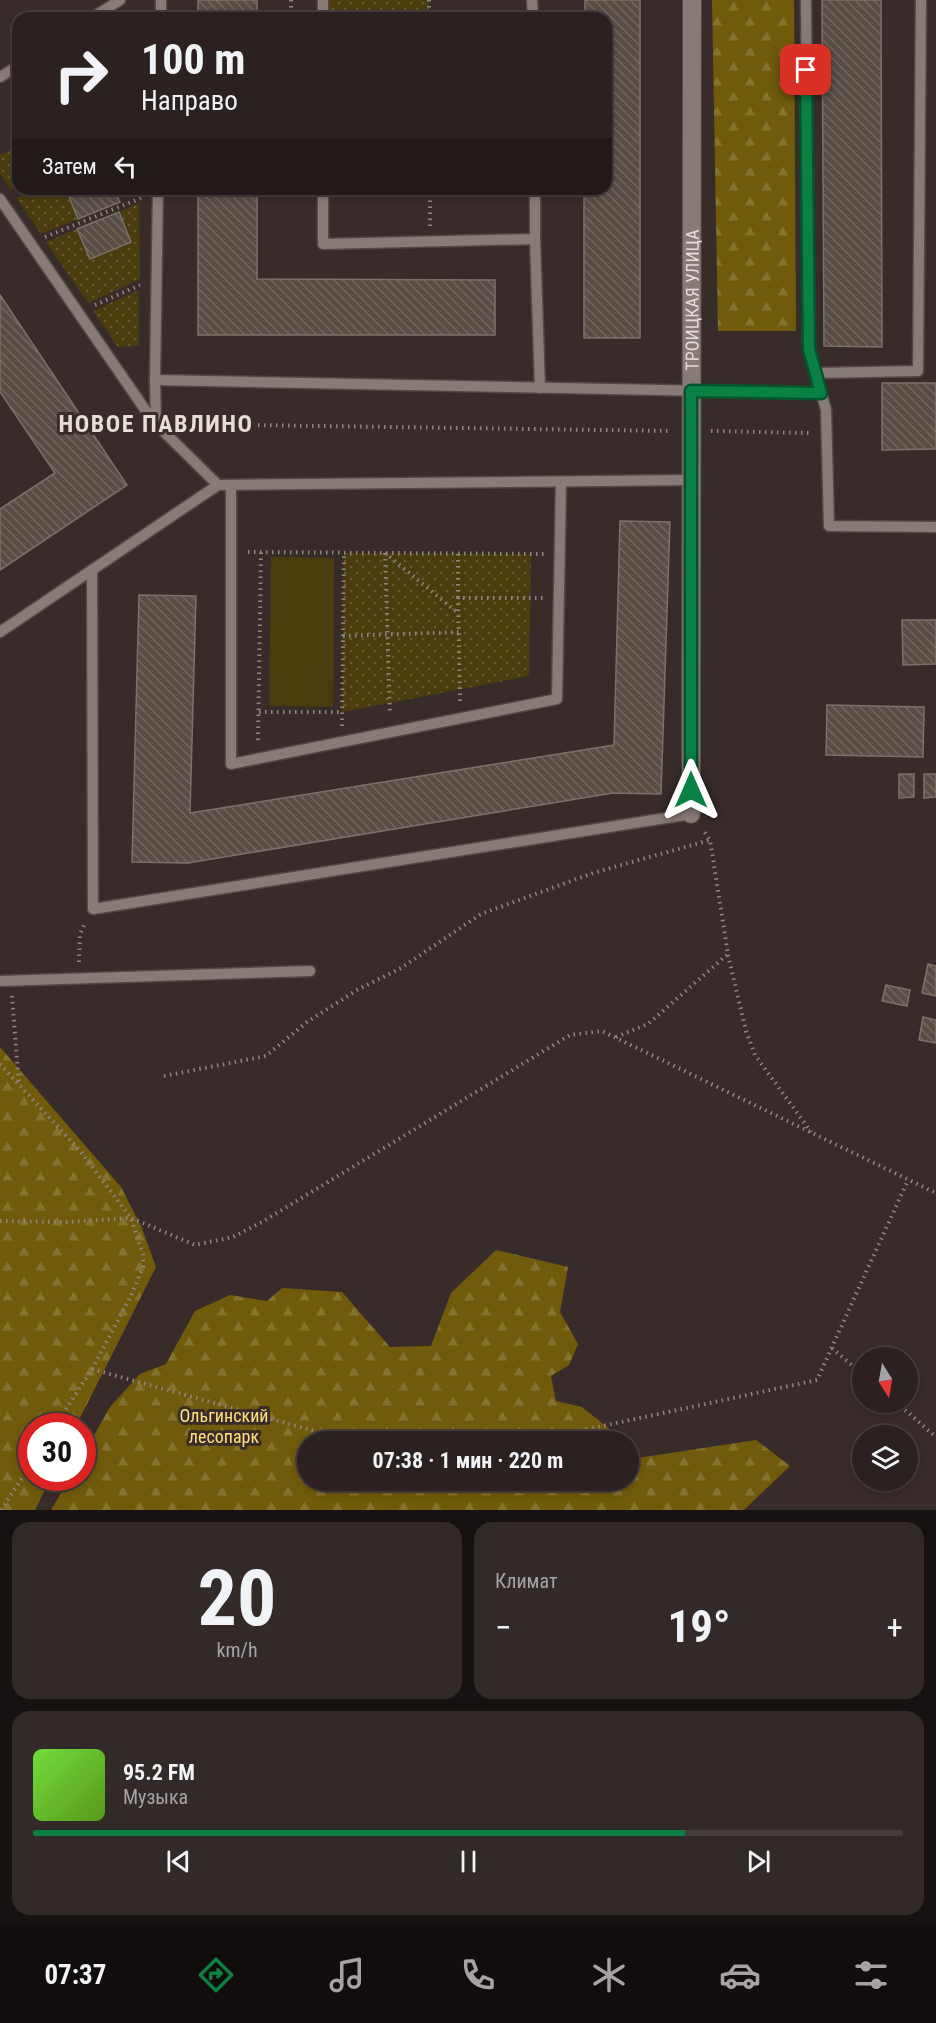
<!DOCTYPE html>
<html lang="ru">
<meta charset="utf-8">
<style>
:root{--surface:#2a2120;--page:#322929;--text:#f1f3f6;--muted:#a5a3a5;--line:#463e3e;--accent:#0b8043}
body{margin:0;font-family:"Roboto Condensed",sans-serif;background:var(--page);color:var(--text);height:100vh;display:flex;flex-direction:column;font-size:22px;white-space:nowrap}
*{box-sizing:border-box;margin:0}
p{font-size:20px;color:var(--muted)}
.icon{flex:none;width:33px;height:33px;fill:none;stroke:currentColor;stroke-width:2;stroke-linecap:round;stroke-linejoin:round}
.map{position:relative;height:1510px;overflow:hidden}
.side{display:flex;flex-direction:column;gap:12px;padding:12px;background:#171212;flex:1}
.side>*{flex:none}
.banner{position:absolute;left:12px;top:12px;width:600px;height:183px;border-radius:18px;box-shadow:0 3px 9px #0003,0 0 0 2px var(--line);background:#2a2120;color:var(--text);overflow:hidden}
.needle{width:39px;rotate:169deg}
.controls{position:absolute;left:852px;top:1347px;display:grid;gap:12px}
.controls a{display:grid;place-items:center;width:66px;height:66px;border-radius:50%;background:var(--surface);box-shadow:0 3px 9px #0003,0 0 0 2px var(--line);font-size:30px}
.speed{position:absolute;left:18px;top:1413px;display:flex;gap:12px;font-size:30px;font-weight:700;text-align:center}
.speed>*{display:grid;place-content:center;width:78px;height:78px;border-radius:50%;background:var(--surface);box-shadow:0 3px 9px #0003,0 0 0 2px var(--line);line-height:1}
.speed .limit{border:9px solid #d22;background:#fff;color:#111}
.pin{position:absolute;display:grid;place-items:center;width:51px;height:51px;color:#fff;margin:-26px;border-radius:12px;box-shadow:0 3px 9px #0006}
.me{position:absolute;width:66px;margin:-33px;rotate:0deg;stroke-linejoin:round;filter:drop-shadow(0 0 4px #0008)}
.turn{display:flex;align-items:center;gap:21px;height:126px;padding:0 30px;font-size:27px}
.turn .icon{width:78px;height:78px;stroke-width:2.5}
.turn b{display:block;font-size:42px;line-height:51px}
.then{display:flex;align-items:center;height:57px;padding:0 30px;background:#0003;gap:12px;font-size:22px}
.big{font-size:45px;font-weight:700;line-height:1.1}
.side .widget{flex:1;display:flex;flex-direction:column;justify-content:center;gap:9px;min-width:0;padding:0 21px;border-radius:18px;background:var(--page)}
.side .dial{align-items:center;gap:0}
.dial b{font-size:78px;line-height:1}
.song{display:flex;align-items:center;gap:18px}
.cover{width:72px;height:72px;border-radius:9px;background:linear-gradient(135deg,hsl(100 70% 55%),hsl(90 70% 35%))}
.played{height:6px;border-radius:3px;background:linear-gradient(90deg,var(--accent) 75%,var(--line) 75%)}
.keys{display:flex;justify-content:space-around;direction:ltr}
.heat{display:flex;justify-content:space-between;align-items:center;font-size:33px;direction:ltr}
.side .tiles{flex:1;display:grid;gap:12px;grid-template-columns:1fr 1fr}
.widget:last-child{grid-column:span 2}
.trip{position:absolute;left:297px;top:1431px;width:342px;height:60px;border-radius:30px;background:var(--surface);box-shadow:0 3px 9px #0003,0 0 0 2px var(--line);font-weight:700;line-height:60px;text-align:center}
.menu{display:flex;height:96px;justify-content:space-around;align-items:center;background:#110d0d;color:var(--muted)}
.menu .icon{width:42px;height:42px}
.menu .selected{color:var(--accent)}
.menu b{font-size:27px;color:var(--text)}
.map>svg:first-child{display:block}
.green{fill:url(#green-dots)}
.forest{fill:url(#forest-firs)}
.pitch{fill:#4a3d0d}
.building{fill:url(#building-back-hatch);stroke:#7b7169;stroke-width:1.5}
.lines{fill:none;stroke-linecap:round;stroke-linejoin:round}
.lane-casing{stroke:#524947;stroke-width:13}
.street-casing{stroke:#524947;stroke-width:20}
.path{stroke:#8f8583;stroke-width:4;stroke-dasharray:1.5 4.5;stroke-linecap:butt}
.lane{stroke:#887a77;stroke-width:10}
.street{stroke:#887a77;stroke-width:18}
.route-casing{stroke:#07532c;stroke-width:15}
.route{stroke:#0b8043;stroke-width:10}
.labels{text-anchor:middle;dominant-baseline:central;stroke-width:6;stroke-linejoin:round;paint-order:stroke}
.street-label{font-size:18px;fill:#e5dddc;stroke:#382c2a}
.park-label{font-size:18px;fill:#fee07d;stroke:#382c2a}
.district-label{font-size:24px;font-weight:bold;letter-spacing:1.5px;fill:#ebdcd8;stroke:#382c2a}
</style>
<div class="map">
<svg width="936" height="1510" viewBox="0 0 936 1510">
<defs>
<pattern id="green-dots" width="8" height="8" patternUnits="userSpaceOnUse" patternTransform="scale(1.5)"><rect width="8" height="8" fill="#4a3d0d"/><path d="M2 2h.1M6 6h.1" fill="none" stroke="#645930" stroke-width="1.8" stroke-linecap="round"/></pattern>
<pattern id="forest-firs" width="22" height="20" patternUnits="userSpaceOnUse" patternTransform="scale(1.5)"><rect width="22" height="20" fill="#705b0c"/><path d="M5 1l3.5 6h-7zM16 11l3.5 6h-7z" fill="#84722f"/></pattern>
<pattern id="building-back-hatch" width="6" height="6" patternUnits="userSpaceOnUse" patternTransform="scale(1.5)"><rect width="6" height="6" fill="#584e46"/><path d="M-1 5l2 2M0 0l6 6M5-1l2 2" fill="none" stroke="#706760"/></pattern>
</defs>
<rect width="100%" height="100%" fill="#382c2a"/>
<g class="green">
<rect x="328" y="0" width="101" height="18"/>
<path d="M18,146V187L11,190L0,173V155Z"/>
<path d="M37,189H74L67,192L78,219L41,234L17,198Z"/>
<path d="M139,203L140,279L88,303L46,242L77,229L90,259L131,242L119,212Z"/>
<path d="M139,290V346L118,347L93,311Z"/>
<path d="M344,553L531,554L529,676L342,712Z"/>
</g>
<g class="forest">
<path d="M712,0H794L796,331H718Z"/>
<path d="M0,1047L121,1187L141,1226L156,1267L76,1426H32V1478H51L35,1510H0Z"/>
<path d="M496,1250L568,1267L560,1312L578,1344L569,1365L551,1376L556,1401L582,1407L617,1435L620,1441L308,1442V1480H628L629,1456L631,1459L756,1440L790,1466L744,1510H51L70,1478H82L83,1455L110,1407L140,1374L166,1364L195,1311L230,1295L267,1301L282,1288L342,1292L390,1347L431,1346L451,1293Z"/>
</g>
<path class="pitch" d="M271,557L334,558L333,707L269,706Z"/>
<g class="building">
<rect x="198" y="0" width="59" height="18"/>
<path d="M585,0H640V338H584V189H606V18H585Z"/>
<path d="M822,0H881L882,347L824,346Z"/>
<path d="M74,189H114L120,202L78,219L67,192Z"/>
<path d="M198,189H257V279L495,280V335H198Z"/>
<path d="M119,212L131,242L90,259L77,229Z"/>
<path d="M0,295L127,485L0,570V509L55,473L0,392Z"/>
<path d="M882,383H936V449L882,450Z"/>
<path d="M620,521L670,522L661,794L613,793L188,863L132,862L139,595L196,596L190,813L614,745Z"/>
<path d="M902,620H936V664L903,665Z"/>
<path d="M827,705L924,707L923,757L826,755Z"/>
<path d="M899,774H914V797L899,798Z"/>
<path d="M924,774H936V797L924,798Z"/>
<path d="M928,964L936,966V996L922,993Z"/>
<path d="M886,985L910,990L907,1006L882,1001Z"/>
<path d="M923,1017L936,1020V1043L919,1040Z"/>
</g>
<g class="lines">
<defs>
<g id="lane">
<path d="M323,0V18"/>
<path d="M532,0L533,18"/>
<path d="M806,0L809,349L826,410L829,526L936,527"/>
<path d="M92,18L120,0"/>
<path d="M161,18V0"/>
<path d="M0,77L18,66"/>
<path d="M158,189L155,380L821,393"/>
<path d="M323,189V244L535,239V189"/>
<path d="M0,199L155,424"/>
<path d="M535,239L540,388"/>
<path d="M815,373L918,371L921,0"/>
<path d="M155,380L156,424L218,485L691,480"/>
<path d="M231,485V764L557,699L561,482"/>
<path d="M92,570L93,909L691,814"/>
<path d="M0,632L218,485"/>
<path d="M0,981L310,971"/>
</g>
<g id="street">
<path id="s1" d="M691,814L692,0"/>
</g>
</defs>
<use href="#lane" class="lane-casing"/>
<use href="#street" class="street-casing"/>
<g class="path">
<path d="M291,0V18"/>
<path d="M429,0V18"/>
<path d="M341,194L349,189"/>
<path d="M430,226V189"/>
<path d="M45,237L141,198"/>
<path d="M95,305L140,285"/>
<path d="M180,424L671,431"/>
<path d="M711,431L809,433"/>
<path d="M248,552L544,554"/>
<path d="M385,553L390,714"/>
<path d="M385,553L458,613"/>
<path d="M458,554V598"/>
<path d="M343,636L459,632"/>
<path d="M460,701L458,598H543"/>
<path d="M259,712H342"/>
<path d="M342,726L344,553"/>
<path d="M258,740L261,552"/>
<path d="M728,955L746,1031L755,1055L811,1132"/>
<path d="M79,962L80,934L85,923"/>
<path d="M12,996L19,1085"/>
<path d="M616,1037L648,1024L728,954L710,840L703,830"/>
<path d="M0,1064L81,1152L131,1218L143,1255V1267L131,1296L92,1369L55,1426"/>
<path d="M164,1076L266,1056L307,1022L357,990L401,968L481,914L593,873L710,840"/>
<path d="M0,1221L66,1222L131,1218L195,1245L233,1237L262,1222L570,1035L602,1031L936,1193"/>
<path d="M832,1348L862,1374"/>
<path d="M92,1369L336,1437L448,1442"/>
<path d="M896,1402L936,1437"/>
<path d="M528,1442L817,1380L908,1180"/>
<path d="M1,1510L32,1463"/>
</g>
<use href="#lane" class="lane"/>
<use href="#street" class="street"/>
</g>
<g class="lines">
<defs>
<path id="route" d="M691,790V391L821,393L809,349L806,70"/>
</defs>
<use href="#route" class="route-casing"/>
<use href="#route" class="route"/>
</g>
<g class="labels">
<g class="street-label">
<text stroke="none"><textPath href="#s1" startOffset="514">ТРОИЦКАЯ УЛИЦА</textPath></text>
</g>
<g class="park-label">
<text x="224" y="1415">Ольгинский<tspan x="224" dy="21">лесопарк</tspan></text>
</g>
<g class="district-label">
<text x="156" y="424">НОВОЕ ПАВЛИНО</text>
</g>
</g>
</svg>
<div class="controls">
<a><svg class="needle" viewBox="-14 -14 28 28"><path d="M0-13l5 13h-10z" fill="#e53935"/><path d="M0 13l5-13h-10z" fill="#a5a3a5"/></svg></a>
<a><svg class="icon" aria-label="layers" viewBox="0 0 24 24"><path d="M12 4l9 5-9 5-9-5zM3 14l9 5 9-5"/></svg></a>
</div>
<div class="speed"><div class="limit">30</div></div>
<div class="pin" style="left:806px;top:70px;background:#d93025"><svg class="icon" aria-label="arrive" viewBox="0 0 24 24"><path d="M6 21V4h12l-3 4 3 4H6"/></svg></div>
<svg class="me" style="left:691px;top:790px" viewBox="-20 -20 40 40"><path d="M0-17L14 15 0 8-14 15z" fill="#0b8043" stroke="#fff" stroke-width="4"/></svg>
<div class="trip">07:38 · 1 мин · 220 m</div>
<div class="banner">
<div class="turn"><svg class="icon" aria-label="right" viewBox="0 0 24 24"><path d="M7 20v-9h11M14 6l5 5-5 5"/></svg><div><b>100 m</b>Направо</div></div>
<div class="then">Затем<svg class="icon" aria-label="left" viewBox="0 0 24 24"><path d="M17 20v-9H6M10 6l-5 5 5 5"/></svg></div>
</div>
</div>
<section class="side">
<div class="tiles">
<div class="widget dial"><b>20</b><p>km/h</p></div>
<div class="widget"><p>Климат</p>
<div class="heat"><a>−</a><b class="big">19°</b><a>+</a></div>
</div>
<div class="widget">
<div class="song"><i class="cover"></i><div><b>95.2 FM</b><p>Музыка</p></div></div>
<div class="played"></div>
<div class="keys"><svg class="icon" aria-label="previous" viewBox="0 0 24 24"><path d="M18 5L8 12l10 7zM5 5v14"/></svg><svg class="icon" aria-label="pause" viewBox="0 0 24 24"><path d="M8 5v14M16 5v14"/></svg><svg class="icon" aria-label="next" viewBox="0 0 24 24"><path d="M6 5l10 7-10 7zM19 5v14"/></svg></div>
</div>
</div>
</section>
<nav class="menu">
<b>07:37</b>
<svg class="icon selected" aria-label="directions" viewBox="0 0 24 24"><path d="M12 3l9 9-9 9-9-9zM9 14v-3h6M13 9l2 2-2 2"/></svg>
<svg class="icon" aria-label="music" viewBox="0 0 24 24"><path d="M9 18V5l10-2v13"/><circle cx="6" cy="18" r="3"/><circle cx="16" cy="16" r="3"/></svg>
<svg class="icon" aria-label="phone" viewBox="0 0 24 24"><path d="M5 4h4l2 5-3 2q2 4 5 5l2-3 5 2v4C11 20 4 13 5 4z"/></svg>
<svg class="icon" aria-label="climate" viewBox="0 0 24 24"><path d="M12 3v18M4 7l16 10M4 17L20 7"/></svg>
<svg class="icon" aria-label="car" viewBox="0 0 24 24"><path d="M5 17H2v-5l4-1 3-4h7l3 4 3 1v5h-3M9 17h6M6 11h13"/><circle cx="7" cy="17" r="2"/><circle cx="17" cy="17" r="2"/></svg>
<svg class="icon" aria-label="filters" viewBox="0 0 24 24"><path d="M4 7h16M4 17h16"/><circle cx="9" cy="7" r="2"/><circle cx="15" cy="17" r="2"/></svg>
</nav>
